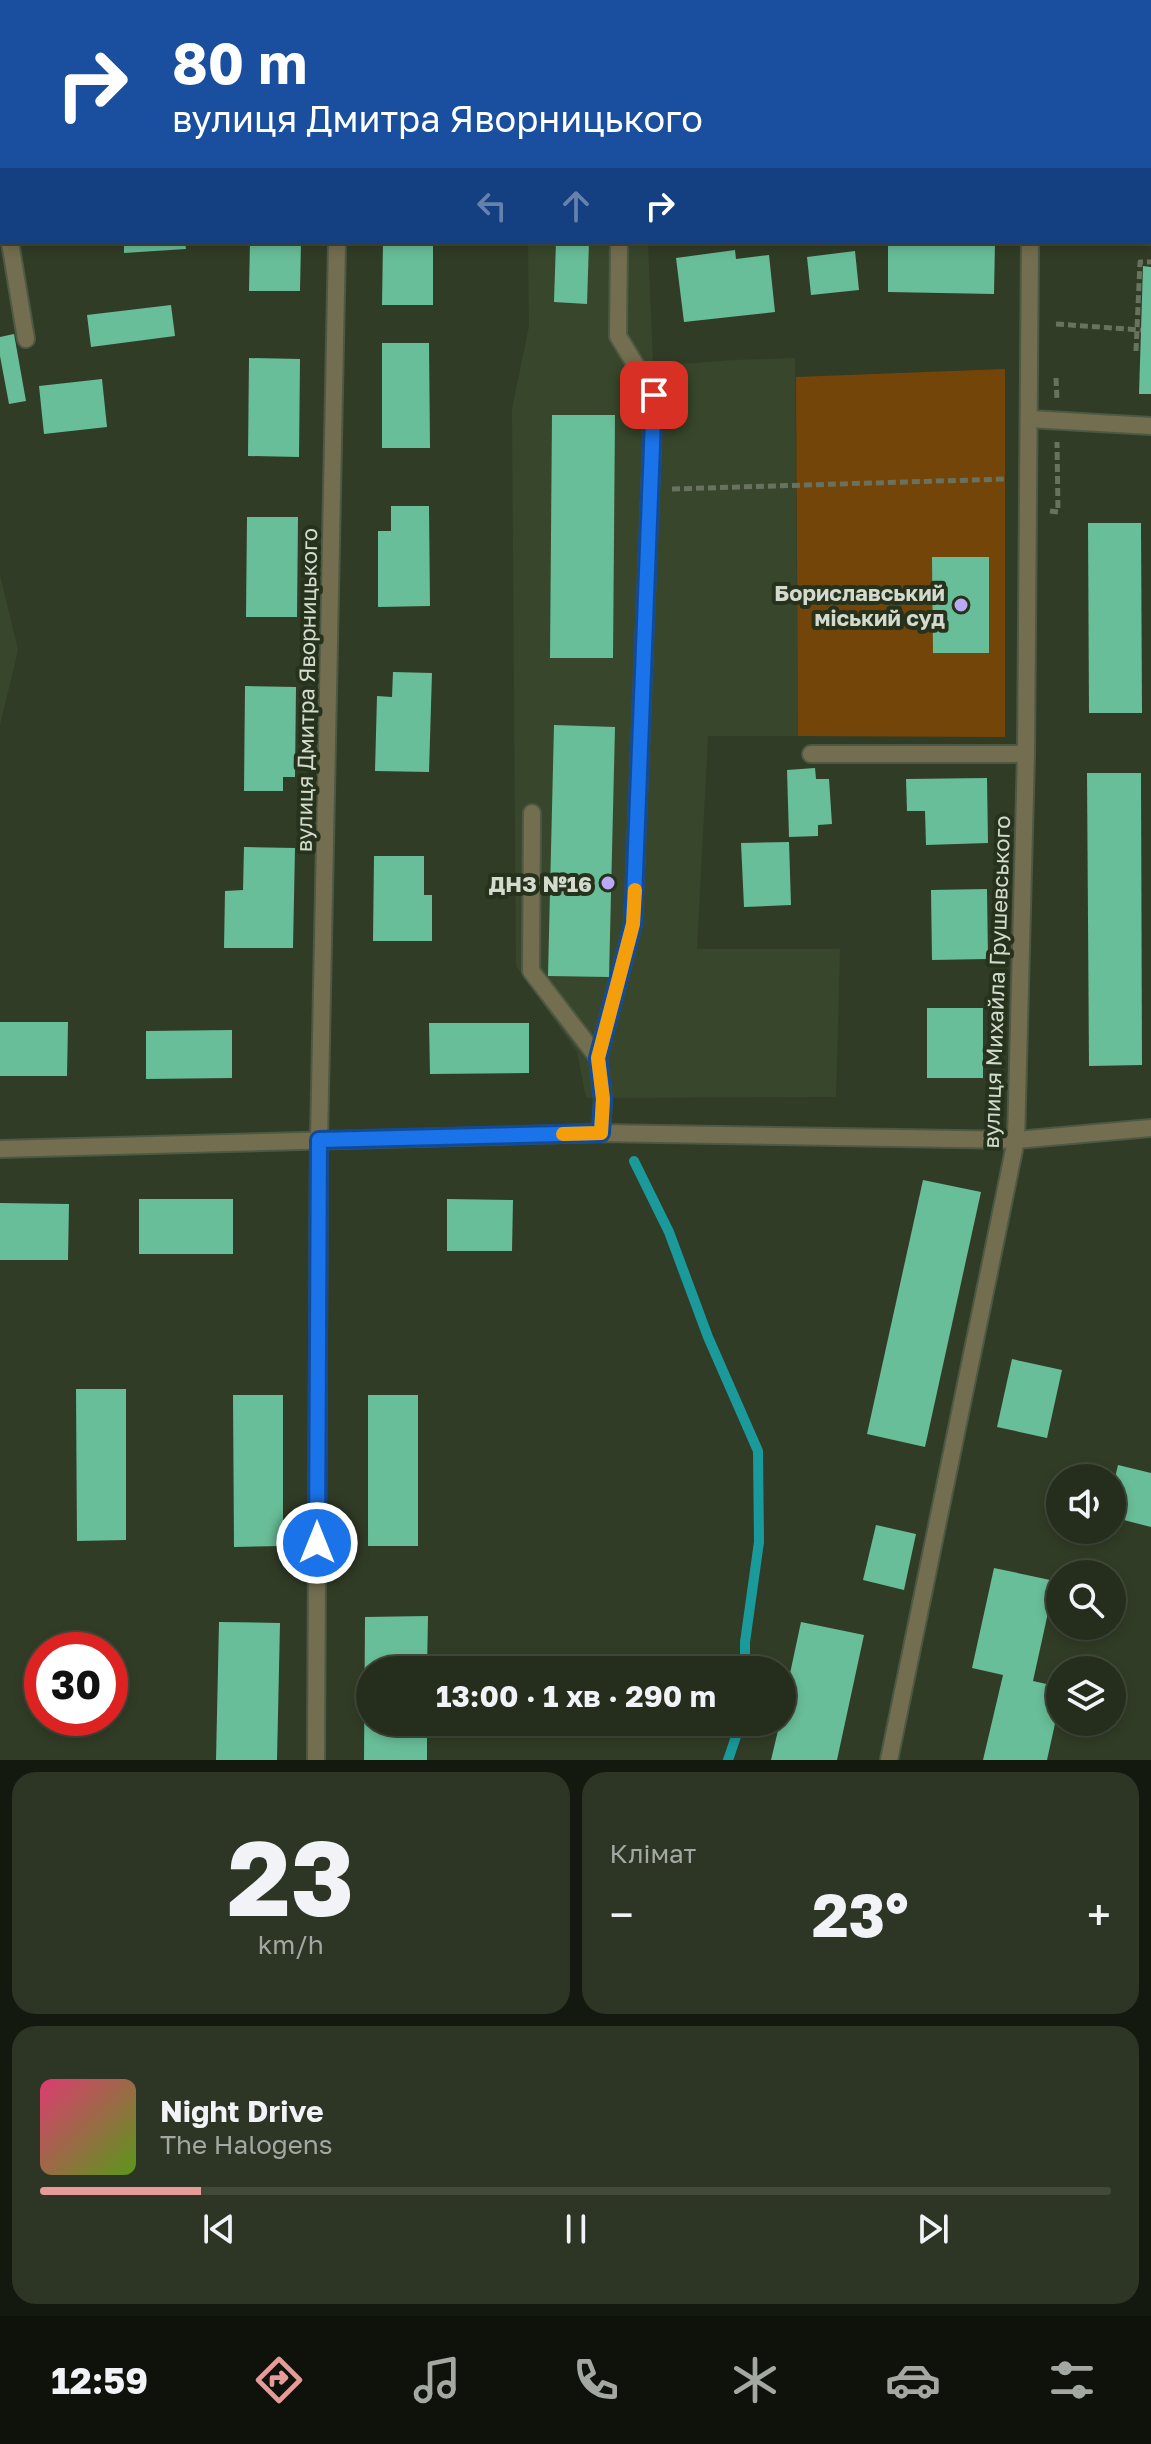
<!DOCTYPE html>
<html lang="uk">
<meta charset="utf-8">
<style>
:root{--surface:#252d1c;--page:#2d3525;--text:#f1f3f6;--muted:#a3a8a3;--line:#42493b;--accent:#e69b98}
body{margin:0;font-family:"Golos Text",sans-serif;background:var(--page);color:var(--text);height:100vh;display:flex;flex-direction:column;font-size:30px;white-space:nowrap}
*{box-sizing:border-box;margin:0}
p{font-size:26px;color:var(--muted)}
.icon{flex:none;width:44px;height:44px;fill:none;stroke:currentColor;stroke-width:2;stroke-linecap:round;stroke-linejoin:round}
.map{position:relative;height:1760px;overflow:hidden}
.side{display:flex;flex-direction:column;gap:12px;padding:12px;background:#14190f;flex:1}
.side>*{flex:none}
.hud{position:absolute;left:0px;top:0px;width:1152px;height:244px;box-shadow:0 4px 12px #0003,0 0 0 2px var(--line);background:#1a4fa0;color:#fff;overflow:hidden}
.controls{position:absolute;left:1046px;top:1464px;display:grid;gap:16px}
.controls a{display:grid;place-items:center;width:80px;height:80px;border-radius:50%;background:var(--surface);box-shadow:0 4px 12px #0003,0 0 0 2px var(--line);font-size:40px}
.speed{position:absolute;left:24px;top:1632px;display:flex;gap:16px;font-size:40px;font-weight:700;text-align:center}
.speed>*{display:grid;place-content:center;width:104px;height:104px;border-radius:50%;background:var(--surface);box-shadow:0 4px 12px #0003,0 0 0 2px var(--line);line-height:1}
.speed .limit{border:12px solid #d22;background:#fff;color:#111}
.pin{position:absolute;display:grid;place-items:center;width:68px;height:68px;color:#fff;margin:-34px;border-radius:16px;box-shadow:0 4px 12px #0006}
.me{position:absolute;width:88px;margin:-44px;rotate:0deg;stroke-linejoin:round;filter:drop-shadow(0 0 6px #0008)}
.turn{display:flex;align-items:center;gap:28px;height:168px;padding:0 40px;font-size:36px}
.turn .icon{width:104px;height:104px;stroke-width:2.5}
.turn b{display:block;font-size:56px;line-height:68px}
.lanes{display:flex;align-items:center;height:76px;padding:0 40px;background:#0003;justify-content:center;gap:40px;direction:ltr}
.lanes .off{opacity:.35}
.big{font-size:60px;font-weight:700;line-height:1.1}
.side .widget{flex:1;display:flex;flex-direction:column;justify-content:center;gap:12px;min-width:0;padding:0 28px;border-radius:24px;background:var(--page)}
.side .dial{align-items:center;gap:0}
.dial b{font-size:104px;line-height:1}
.song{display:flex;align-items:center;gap:24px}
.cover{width:96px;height:96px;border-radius:12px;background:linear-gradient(135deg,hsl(340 70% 55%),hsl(90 70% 35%))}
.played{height:8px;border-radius:4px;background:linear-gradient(90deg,var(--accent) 15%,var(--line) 15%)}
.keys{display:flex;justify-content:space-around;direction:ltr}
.heat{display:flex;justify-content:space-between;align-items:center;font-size:44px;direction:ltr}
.side .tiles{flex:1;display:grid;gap:12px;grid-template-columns:1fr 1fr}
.widget:last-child{grid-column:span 2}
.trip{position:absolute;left:356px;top:1656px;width:440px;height:80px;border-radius:40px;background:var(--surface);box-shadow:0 4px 12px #0003,0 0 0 2px var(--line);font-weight:700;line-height:80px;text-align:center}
.dock{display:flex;height:128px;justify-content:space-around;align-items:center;background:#0f120b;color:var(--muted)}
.dock .icon{width:56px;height:56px}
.dock .on{color:var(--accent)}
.dock b{font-size:36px;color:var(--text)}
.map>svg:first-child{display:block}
.built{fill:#38472b}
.green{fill:#744508}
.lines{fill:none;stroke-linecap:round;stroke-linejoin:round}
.stream{stroke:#1a9a9b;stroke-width:10}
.building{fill:#68be98}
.lane-casing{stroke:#4e5944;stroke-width:20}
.street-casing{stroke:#4e5944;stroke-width:20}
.path{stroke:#68725f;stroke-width:5;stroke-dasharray:8 4;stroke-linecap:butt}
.lane{stroke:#746e50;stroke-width:16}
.street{stroke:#746e50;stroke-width:16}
.route-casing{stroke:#114b97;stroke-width:20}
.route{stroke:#1a73e8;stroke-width:14}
.slow{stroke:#f59e0b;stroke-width:14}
.poi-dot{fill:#baaaf6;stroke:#27321d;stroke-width:3}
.labels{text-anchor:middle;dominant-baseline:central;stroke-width:8;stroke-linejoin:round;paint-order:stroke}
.poi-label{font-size:22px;font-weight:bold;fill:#d4dbce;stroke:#27321d;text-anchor:end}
.street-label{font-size:22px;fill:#d4dbce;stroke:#27321d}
</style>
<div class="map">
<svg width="1151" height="1760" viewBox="0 0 1151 1760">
<rect width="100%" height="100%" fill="#313c26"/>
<g class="built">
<path d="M528,242H648L653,366L734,360L795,358L798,736H708L697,949H840L836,1097L586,1098L577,1052L516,966L512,409L529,326Z"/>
<path d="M0,575L18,650L0,725Z"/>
</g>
<path class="green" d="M1005,369V737L798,736L796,377Z"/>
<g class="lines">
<g class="stream">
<path d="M861,0V2"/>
<path d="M634,1161L669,1232L708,1337L758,1451L759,1542L745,1642V1670"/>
<path d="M728,1760L741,1722"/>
</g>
</g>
<g class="building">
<path d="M124,242H185L186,249L124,253Z"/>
<path d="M250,242H301L300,291H249Z"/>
<path d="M383,242H433V305H382Z"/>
<path d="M556,242H589L587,304L554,302Z"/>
<path d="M888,242H995L994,294L888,292Z"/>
<path d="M735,250L736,259L769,255L775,312L684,322L676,258Z"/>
<path d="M855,251L859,290L811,295L807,257Z"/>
<path d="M1143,266L1151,267V394H1139Z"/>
<path d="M171,305L175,336L91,347L87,315Z"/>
<path d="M14,334L26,401L9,404L0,356V337Z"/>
<path d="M382,343H429L430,448H382Z"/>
<path d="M249,358L300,359L299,457L248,456Z"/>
<path d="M102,379L107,427L44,434L39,386Z"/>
<path d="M552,415H615L613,658H550Z"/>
<path d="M391,506H429L430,606L378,607V531H391Z"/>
<path d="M247,517H298L297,617H246Z"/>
<path d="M1088,523H1141L1142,713H1089Z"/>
<path d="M932,557H989V653H933Z"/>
<path d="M393,672L432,673L429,772L375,771L377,696L392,697Z"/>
<path d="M245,686L296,687L295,777H283V791H244Z"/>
<path d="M554,725L615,727L609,977L548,976Z"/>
<path d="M815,768L816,779H829L832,824L818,825V836L789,837L787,770Z"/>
<path d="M1087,773H1141L1142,1065L1089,1066Z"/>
<path d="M987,778L988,843L926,845L925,811H907L906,779Z"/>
<path d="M789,842L791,905L744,907L741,843Z"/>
<path d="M244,847L295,848L293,948H224L225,891L243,890Z"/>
<path d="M374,856H424V895H432V941H373Z"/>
<path d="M987,889L988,959L932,960L931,890Z"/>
<rect x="927" y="1008" width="56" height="70"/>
<path d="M0,1022H68L67,1076H0Z"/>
<path d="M429,1023H529V1073L430,1074Z"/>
<path d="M232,1030V1078L146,1079V1031Z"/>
<path d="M923,1180L981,1192L925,1447L867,1434Z"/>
<rect x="139" y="1199" width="94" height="55"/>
<path d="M447,1199L513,1200L512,1251H447Z"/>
<path d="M0,1203L69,1204L68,1260H0Z"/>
<path d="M1012,1359L1062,1370L1047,1438L997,1427Z"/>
<path d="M76,1389H126V1540L77,1541Z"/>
<path d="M233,1395H283V1546L234,1547Z"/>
<rect x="368" y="1395" width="50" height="151"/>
<path d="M1118,1465L1151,1473V1527L1112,1517V1490Z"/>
<path d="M876,1525L916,1534L904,1590L863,1580Z"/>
<path d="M994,1568L1055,1581L1033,1681L1060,1687V1701L1047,1760H983L1003,1675L972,1668Z"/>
<path d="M428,1616L427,1670H370V1722H427V1760H364L365,1617Z"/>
<path d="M219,1622L280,1623L277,1760H216Z"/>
<path d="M801,1622L864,1635L837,1760H771L780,1722H782V1711Z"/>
</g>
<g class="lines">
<defs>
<g id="lane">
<path d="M10,242L26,339"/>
<path d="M1030,419L1151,426"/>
<path d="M811,754H1026"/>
<path d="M532,813L531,971L598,1058"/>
<path d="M601,1133L603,1099L598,1058L633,924L654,395L618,336L619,242"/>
</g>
<g id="street">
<path d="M1035,2V0"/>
<path d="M0,174H2"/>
<path d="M0,1149L601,1133L1016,1140L1151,1128"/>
<path d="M316,1760L319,1140L337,242"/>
<path d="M889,1760L1016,1140L1026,754L1030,242"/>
</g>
</defs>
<use href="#lane" class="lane-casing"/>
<use href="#street" class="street-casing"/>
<g class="path">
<path d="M1056,324L1141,330"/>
<path d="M1136,351L1140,262H1151"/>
<path d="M1056,378L1057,400"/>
<path d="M672,489L1006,479"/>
<path d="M1050,511L1058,512L1057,442"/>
</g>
<use href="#lane" class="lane"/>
<use href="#street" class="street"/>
</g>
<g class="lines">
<defs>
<path id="route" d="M317,1543L319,1140L601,1133L603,1099L598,1058L633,924L654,395"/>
</defs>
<use href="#route" class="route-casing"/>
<use href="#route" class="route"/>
<path class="slow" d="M563,1134L601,1133L603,1099L598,1058L633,924L635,890"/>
</g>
<g class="poi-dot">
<circle cx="961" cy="605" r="8"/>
<circle cx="608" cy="883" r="8"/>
</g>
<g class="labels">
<g class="poi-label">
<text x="945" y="592">Бориславський<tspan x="945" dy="25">міський суд</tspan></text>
<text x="592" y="883">ДНЗ №16</text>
</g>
<g class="street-label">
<text transform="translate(306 690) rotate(-89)">вулиця Дмитра Яворницького</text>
<text transform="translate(996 982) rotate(-88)">вулиця Михайла Грушевського</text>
</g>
</g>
</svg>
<div class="controls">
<a><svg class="icon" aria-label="sound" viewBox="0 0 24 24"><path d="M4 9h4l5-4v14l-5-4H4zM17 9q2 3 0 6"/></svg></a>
<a><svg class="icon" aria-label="search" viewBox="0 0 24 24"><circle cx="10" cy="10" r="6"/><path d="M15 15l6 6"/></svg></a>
<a><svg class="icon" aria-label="layers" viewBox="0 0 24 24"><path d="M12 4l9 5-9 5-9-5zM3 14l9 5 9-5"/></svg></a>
</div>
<div class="speed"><div class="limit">30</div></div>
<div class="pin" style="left:654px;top:395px;background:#d93025"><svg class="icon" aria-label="arrive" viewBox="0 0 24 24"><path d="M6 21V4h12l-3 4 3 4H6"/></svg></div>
<svg class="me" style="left:317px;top:1543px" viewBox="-20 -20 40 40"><circle r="17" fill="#1a73e8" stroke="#fff" stroke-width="3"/><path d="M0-11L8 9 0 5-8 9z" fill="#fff"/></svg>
<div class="trip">13:00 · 1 хв · 290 m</div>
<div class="hud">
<div class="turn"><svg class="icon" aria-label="right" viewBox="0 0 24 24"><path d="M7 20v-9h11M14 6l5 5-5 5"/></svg><div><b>80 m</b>вулиця Дмитра Яворницького</div></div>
<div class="lanes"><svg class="icon off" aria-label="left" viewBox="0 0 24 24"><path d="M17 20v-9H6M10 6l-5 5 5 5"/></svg><svg class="icon off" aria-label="ahead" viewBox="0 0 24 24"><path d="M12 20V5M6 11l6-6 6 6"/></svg><svg class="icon" aria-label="right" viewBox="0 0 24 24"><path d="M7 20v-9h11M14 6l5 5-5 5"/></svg></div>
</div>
</div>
<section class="side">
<div class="tiles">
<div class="widget dial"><b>23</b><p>km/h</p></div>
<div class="widget"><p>Клімат</p>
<div class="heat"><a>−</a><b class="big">23°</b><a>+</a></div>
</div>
<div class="widget">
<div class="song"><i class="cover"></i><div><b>Night Drive</b><p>The Halogens</p></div></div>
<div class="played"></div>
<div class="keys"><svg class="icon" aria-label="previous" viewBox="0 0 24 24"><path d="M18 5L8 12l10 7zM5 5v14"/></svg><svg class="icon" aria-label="pause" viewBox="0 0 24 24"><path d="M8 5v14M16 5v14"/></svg><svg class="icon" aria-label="next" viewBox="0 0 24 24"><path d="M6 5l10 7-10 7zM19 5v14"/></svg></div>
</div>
</div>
</section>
<nav class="dock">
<b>12:59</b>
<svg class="icon on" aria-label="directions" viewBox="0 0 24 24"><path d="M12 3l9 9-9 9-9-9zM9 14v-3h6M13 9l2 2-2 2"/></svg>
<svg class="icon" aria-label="music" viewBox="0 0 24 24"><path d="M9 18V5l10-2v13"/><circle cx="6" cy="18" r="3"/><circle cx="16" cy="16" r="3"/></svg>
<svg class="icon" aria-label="phone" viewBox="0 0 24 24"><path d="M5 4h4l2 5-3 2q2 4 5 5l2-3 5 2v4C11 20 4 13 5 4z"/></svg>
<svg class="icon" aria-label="climate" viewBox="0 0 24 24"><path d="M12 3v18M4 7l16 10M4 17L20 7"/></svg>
<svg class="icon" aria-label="car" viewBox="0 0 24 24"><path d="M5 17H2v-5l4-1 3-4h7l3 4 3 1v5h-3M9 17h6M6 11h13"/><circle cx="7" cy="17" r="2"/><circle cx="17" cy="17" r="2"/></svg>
<svg class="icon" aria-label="filters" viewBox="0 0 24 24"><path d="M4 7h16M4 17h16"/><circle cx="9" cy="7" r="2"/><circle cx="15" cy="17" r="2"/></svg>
</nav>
